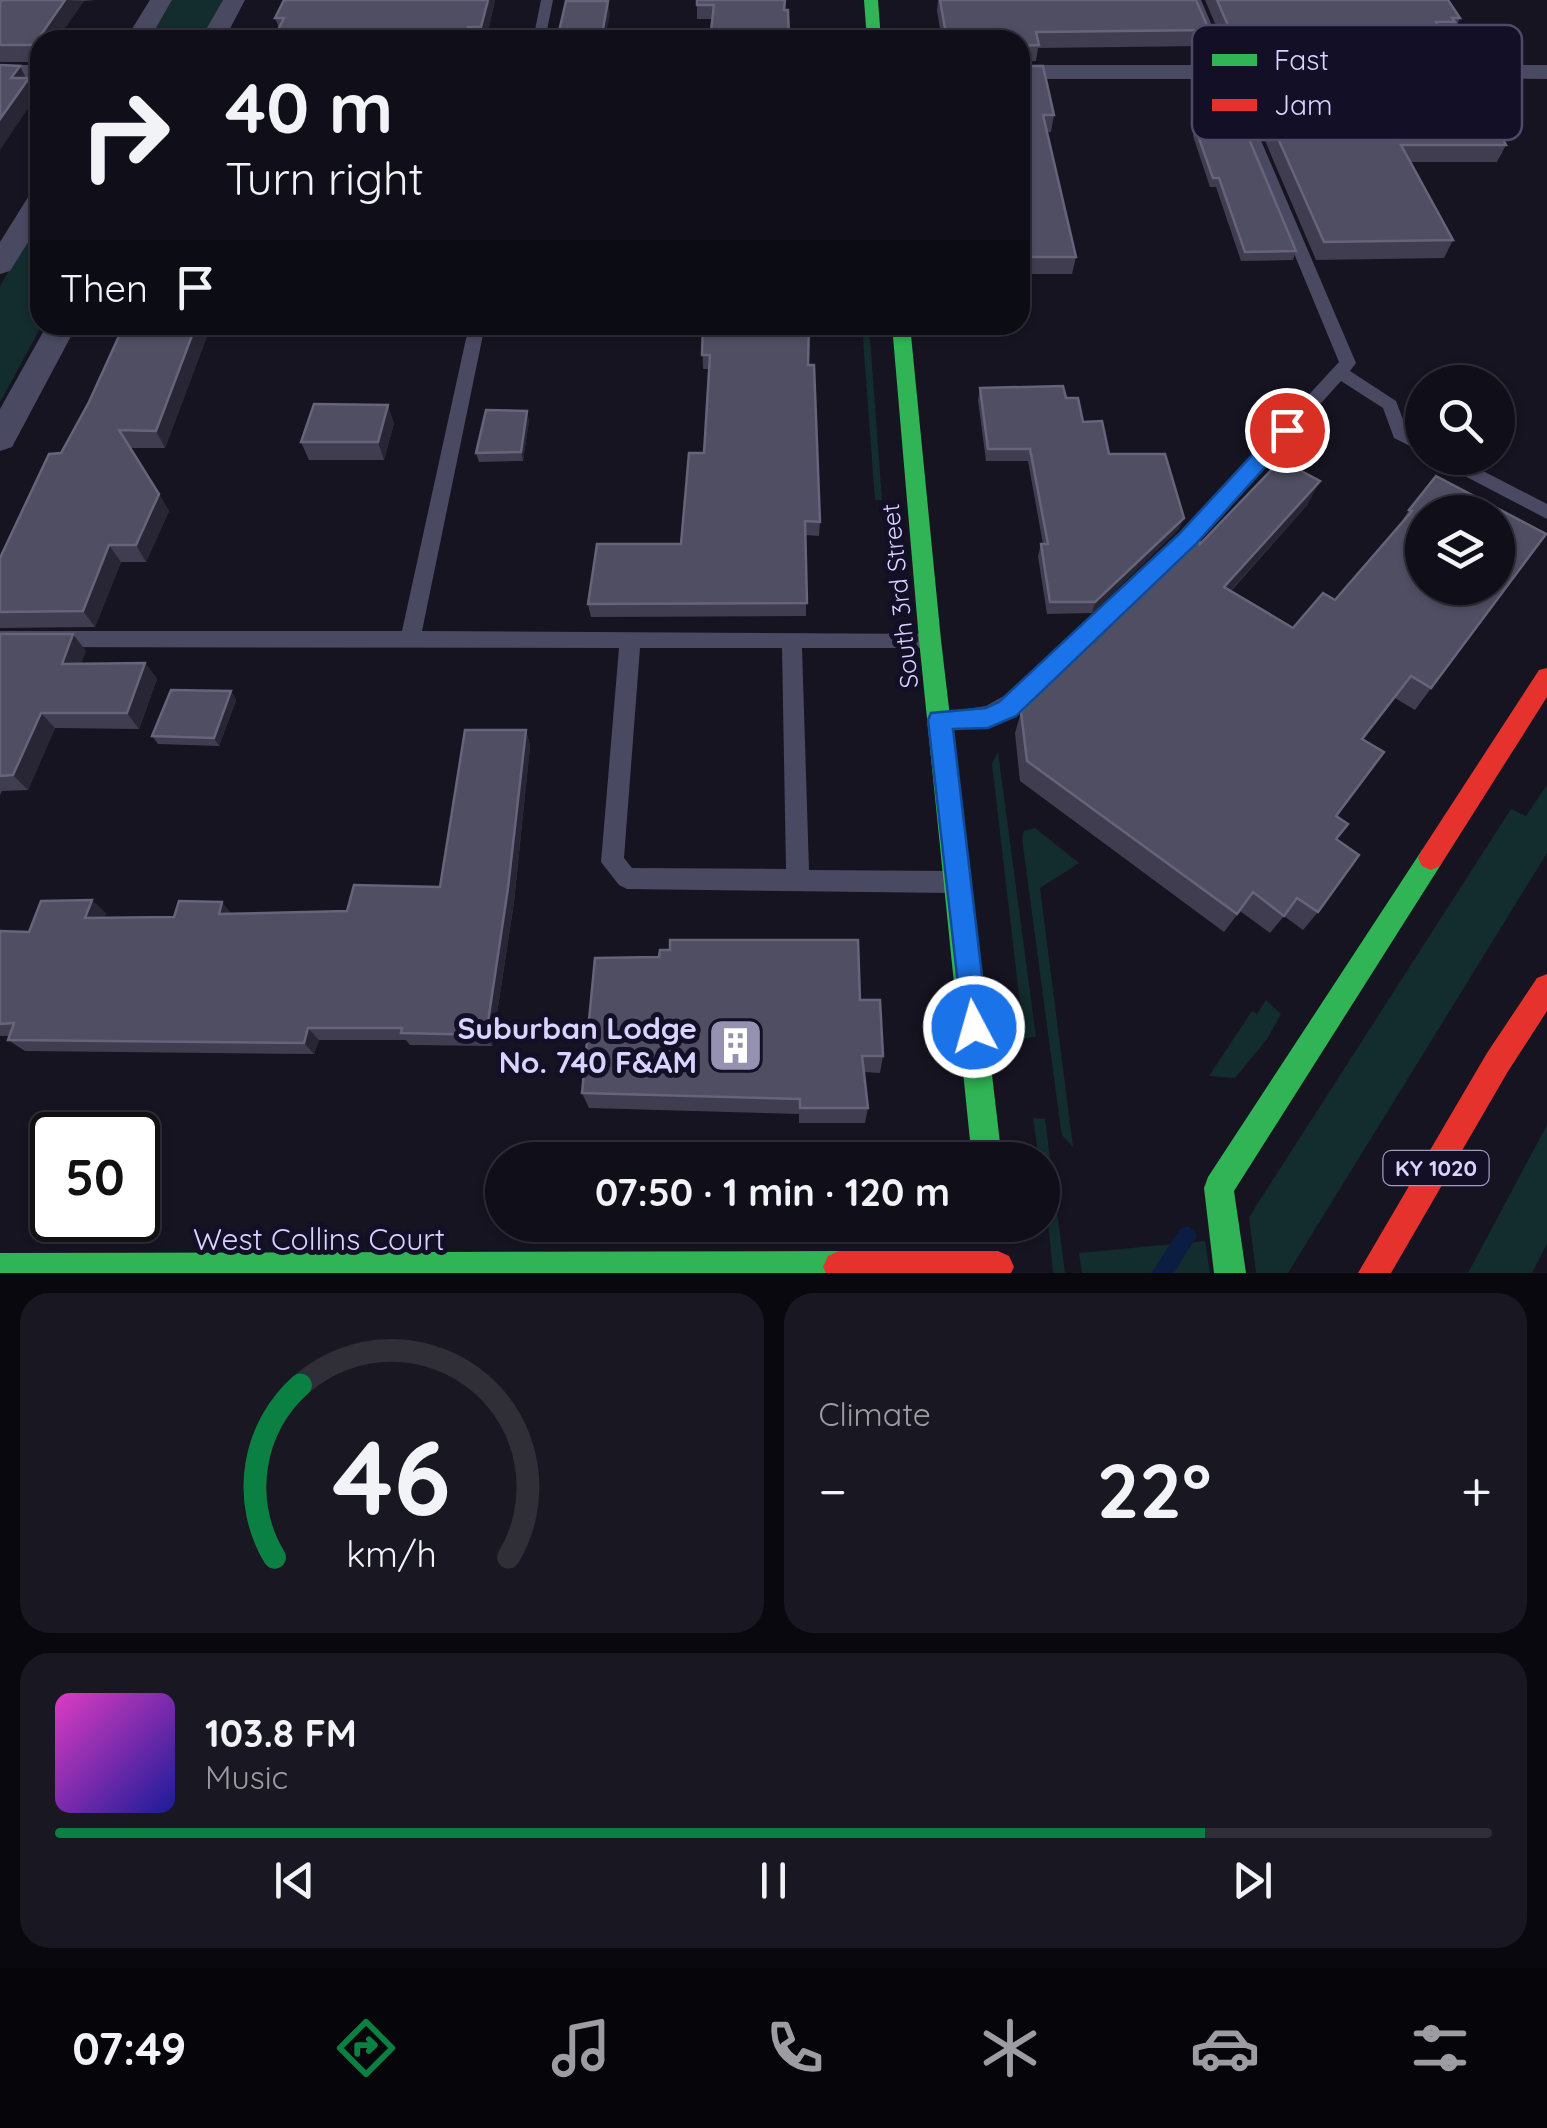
<!DOCTYPE html>
<meta charset="utf-8">
<style>
:root{--surface:#100f19;--page:#191822;--text:#f1f3f6;--muted:#9c9ca2;--line:#302f38;--accent:#0b8043}
body{margin:0;font-family:Quicksand,sans-serif;background:var(--page);color:var(--text);height:100vh;display:flex;flex-direction:column;font-size:38px;white-space:nowrap}
*{box-sizing:border-box;margin:0}
p{font-size:32px;color:var(--muted)}
.icon{flex:none;width:55px;height:55px;fill:none;stroke:currentColor;stroke-width:2;stroke-linecap:round;stroke-linejoin:round}
.map{position:relative;height:1273px;overflow:hidden}
.details{display:flex;flex-direction:column;gap:20px;padding:20px;background:#09080e;flex:1}
.details>*{flex:none}
.banner{position:absolute;left:30px;top:30px;width:1000px;height:305px;border-radius:30px;box-shadow:0 2px 8px #0004,0 0 0 2px var(--line);background:#100f19;color:var(--text);overflow:hidden}
.buttons{position:absolute;left:1405px;top:365px;display:grid;gap:20px}
.buttons a{display:grid;place-items:center;width:110px;height:110px;border-radius:50%;background:var(--surface);box-shadow:0 2px 8px #0004,0 0 0 2px var(--line);font-size:50px}
.speed{position:absolute;left:30px;top:1112px;display:flex;gap:20px;font-size:50px;font-weight:700;text-align:center}
.speed>*{display:grid;place-content:center;width:130px;height:130px;border-radius:50%;background:var(--surface);box-shadow:0 2px 8px #0004,0 0 0 2px var(--line);line-height:1}
.speed .limit{border:5px solid #111;border-radius:15px;background:#fff;color:#111}
.pin{position:absolute;display:grid;place-items:center;width:85px;height:85px;color:#fff;margin:-42px;border:5px solid #fff;border-radius:50%;box-shadow:0 2px 10px #0007}
.me{position:absolute;width:110px;margin:-55px;rotate:354deg;stroke-linejoin:round;filter:drop-shadow(0 0 8px #0008)}
.turn{display:flex;align-items:center;gap:35px;height:210px;padding:0 30px;font-size:45px}
.turn .icon{width:130px;height:130px;stroke-width:2.5}
.turn b{display:block;font-size:70px;line-height:85px}
.then{display:flex;align-items:center;height:95px;padding:0 30px;background:#0003;gap:20px;font-size:38px}
.big{font-size:75px;font-weight:700;line-height:1.1}
.details .tile{flex:1;display:flex;flex-direction:column;justify-content:center;gap:15px;min-width:0;padding:0 35px;border-radius:30px;background:var(--page)}
.details .dial{align-items:center;gap:0}
.dial svg{height:260px;overflow:visible;fill:none;stroke:var(--line);stroke-width:7;stroke-linecap:round;text-anchor:middle}
.dial text{fill:var(--text);stroke:none}
.song{display:flex;align-items:center;gap:30px}
.cover{width:120px;height:120px;border-radius:15px;background:linear-gradient(135deg,hsl(310 70% 55%),hsl(240 70% 35%))}
.played{height:10px;border-radius:5px;background:linear-gradient(90deg,var(--accent) 80%,var(--line) 80%)}
.keys{display:flex;justify-content:space-around;direction:ltr}
.heat{display:flex;justify-content:space-between;align-items:center;font-size:55px;direction:ltr}
.details .tiles{flex:1;display:grid;gap:20px;grid-template-columns:1fr 1fr}
.tile:last-child{grid-column:span 2}
.trip{position:absolute;left:485px;top:1142px;width:575px;height:100px;border-radius:50px;background:var(--surface);box-shadow:0 2px 8px #0004,0 0 0 2px var(--line);font-weight:700;line-height:100px;text-align:center}
.tab-bar{display:flex;height:160px;justify-content:space-around;align-items:center;background:#06060a;color:var(--muted)}
.tab-bar .icon{width:70px;height:70px}
.tab-bar .selected{color:var(--accent)}
.tab-bar b{font-size:45px;color:var(--text)}
.map>svg:first-child{display:block}
.green{fill:#132c2d}
.lines{fill:none;stroke-linecap:round;stroke-linejoin:round}
.stream{fill:#0b1e41;fill-rule:evenodd}
.lane{fill:#4a4962;fill-rule:evenodd}
.street{fill:#4a4962;fill-rule:evenodd}
.fast{fill:#30b455;fill-rule:evenodd}
.jam{fill:#e5322d;fill-rule:evenodd}
.wall{fill:#403d50}
.shaded-wall{fill:#282635}
.building{fill:#504e63;stroke:#66637b;stroke-width:2.5;fill-rule:evenodd}
.route{fill:#1a73e8;stroke:#114b97;stroke-width:2.5}
.labels{text-anchor:middle;dominant-baseline:central;stroke-width:10;stroke-linejoin:round;paint-order:stroke}
.shield{fill:#130f26;stroke:#9e99be;stroke-width:2.5}
.shield-label{font-size:22px;font-weight:bold;fill:#d9d4ff}
.street-label{font-size:25px;fill:#d9d4ff;stroke:#130f26}
.near-poi-label{font-size:30px;font-weight:bold;fill:#d9d4ff;stroke:#130f26;text-anchor:end}
.near-street-label{font-size:30px;fill:#d9d4ff;stroke:#130f26}
.key{fill:#130f26;stroke:#4e4a67;stroke-width:2.5}
.key-label{font-size:28px;fill:#d9d4ff}
</style>
<div class="map">
<svg width="1547" height="1273" viewBox="0 0 1547 1273">
<rect width="100%" height="100%" fill="#161421"/>
<g class="green">
<path d="M172,0H223L201,40H149Z"/>
<path d="M40,219L42,325L0,402V286Z"/>
<path d="M862,325H869L882,500H875Z"/>
<path d="M998,752L1036,1037L1024,1038L992,764Z"/>
<path d="M1547,785V853L1288,1273H1256L1249,1217L1511,809L1526,816Z"/>
<path d="M1035,828L1079,863L1040,888L1073,1147L1062,1135L1060,1123L1022,838L1024,831Z"/>
<path d="M1266,1000L1281,1014L1267,1039L1235,1078L1209,1076L1252,1011L1257,1014Z"/>
<path d="M1033,1118L1045,1119L1065,1273H1053L1042,1160H1039Z"/>
<path d="M1547,1125V1244L1532,1273H1468Z"/>
<path d="M1205,1241L1210,1273H1082L1079,1253Z"/>
</g>
<g class="lines">
<path class="stream" d="M1187,1226L1194,1229L1197,1236L1174,1273H1151L1180,1229Z"/>
<g class="lane">
<path d="M541,0H553L545,40H533Z"/>
<path d="M1189,0H1201L1356,363L1350,371L1396,401L1407,430L1422,438V452L1394,438L1383,408L1341,381L1194,544L1032,700C1007,720 967,736 935,726L931,720L935,714L986,706L1018,688L1180,534L1339,362Z"/>
<path d="M469,325H485L422,631L935,634L938,640L935,646L928,648H802L809,870L952,871L960,875L964,882L960,889L952,893L627,889L619,885L601,862L619,648L0,647V631H402ZM640,648H782L786,869L632,868L624,858Z"/>
<path d="M1435,458H1458L1547,504V519L1438,462Z"/>
</g>
<g class="street">
<path d="M150,0H172L149,40H125Z"/>
<path d="M223,0H245L224,40H200Z"/>
<rect x="0" y="65" width="40" height="14"/>
<path d="M1020,65H1302L1314,72L1302,79H1020Z"/>
<path d="M1417,65H1547V79L1408,77L1405,72Z"/>
<path d="M40,192V223L10,271L0,274V242L30,194Z"/>
<path d="M47,325H77L12,447L0,451V409Z"/>
</g>
<g class="fast">
<path d="M864,0H878L881,40H867Z"/>
<path d="M892,325H910L941,640L1002,1160H972L919,640Z"/>
<path d="M1431,846L1440,850L1444,858L1440,866L1234,1191L1246,1273H1214L1204,1188L1208,1177L1422,850Z"/>
<path d="M839,1251L850,1256L855,1267L852,1273H0V1253Z"/>
</g>
<g class="jam">
<path d="M1547,668V697L1440,866L1431,870L1422,866L1418,858L1422,850L1539,670Z"/>
<path d="M1547,974V1011L1507,1073L1391,1273H1358L1487,1053L1537,978Z"/>
<path d="M839,1251H998L1009,1256L1014,1267L1011,1273H826L823,1267L828,1256Z"/>
</g>
</g>
<g class="wall">
<path d="M2,0H95L84,1L40,40V62H0V2Z"/>
<path d="M495,0L486,40H273L279,28L275,18Z"/>
<path d="M697,0L785,10L789,40H712L713,19H697Z"/>
<path d="M938,0H1196L1209,30L1204,46L1038,48L1036,61L1020,62V40H942L937,11Z"/>
<path d="M1205,0H1448L1460,18L1453,34H1450L1448,39L1446,38L1449,45L1442,61H1242L1236,47H1225Z"/>
<path d="M1020,63L1054,115L1051,132H1046L1076,257L1072,274H1020Z"/>
<path d="M1257,65L1506,145L1497,162H1411L1453,240L1444,258L1316,260L1263,136L1268,123L1251,83Z"/>
<path d="M1195,127L1296,251L1293,260L1241,261L1216,187H1210L1193,136Z"/>
<path d="M124,325H220L219,328H210L165,448H130L169,511L146,562H121L95,627L0,628V558L61,453L89,402Z"/>
<path d="M660,325H809L808,365L820,522L819,536L806,535V616L591,617L588,604L681,544L704,453L709,369H703L702,331H660Z"/>
<path d="M980,388L1066,398L1109,454L1179,529L1092,613L1047,614L1038,556L1041,544H1043L1028,461H986L978,400Z"/>
<path d="M529,420L523,461L479,462L476,453Z"/>
<path d="M394,423L384,460H309L301,442Z"/>
<path d="M1308,504L1231,591L1293,628L1335,600L1399,526L1409,510L1546,534L1415,710L1395,698L1363,740L1336,816V839L1318,912L1303,930L1284,916L1270,933L1240,911L1224,932L1020,781L1015,733L1021,712L1200,544Z"/>
<path d="M0,634L86,651L81,663H145L157,679L139,729L55,728L28,790L2,791L0,795Z"/>
<path d="M231,691L236,700L219,746L158,744L152,736Z"/>
<path d="M526,730L530,746L514,902L492,1046L410,1045L406,1040H319L314,1054L25,1051L8,1040L9,1036H0V931L29,932L106,913L104,918L347,911L440,887Z"/>
<path d="M860,1000L883,1056L880,1073L864,1072L868,1108L865,1123H799V1114L589,1108L582,1093Z"/>
</g>
<g class="shaded-wall">
<path d="M65,0L84,1L57,40H40V57L34,45Z"/>
<path d="M488,0H495L486,40H484L481,27Z"/>
<path d="M608,1L610,14L605,40H601Z"/>
<path d="M468,27L471,40H464Z"/>
<path d="M20,66L27,80L29,78L37,95L0,150V119L11,78Z"/>
<path d="M196,325H209L210,328L165,448L156,431Z"/>
<path d="M388,405L394,423L384,460L378,442Z"/>
<path d="M527,411L529,420L523,461L521,452Z"/>
<path d="M1320,481L1308,504L1214,609L1224,587Z"/>
<path d="M159,494L169,511L146,562L136,545Z"/>
<path d="M1184,518L1179,529L1092,613L1095,602Z"/>
<path d="M109,545L121,562L95,627L83,611Z"/>
<path d="M73,634L86,651L74,680L62,664Z"/>
<path d="M145,663L157,679L139,729L127,713Z"/>
<path d="M231,691L236,700L219,746L214,738Z"/>
<path d="M41,713L55,728L28,790L13,775Z"/>
<path d="M526,730L530,746L514,902L492,1046L486,1035Z"/>
<path d="M92,900L106,913L100,931L85,918Z"/>
<path d="M222,902L233,915L219,914Z"/>
<path d="M308,1028L319,1040L314,1054L304,1043Z"/>
</g>
<g class="building">
<path d="M2,0H65L34,45H0V2Z"/>
<path d="M284,0H488L481,27H468L464,40H273L284,18H275Z"/>
<path d="M697,0H785L784,10H788L789,40H723L724,31H711L714,5H697Z"/>
<path d="M940,0H1196L1209,30L1036,32L1039,45L1020,46V40H947Z"/>
<path d="M1217,0H1448L1460,18H1452L1455,22H1436L1449,45H1247L1241,30H1230Z"/>
<path d="M566,1H608L601,40H557Z"/>
<path d="M1020,63L1023,66H1043L1054,115H1043L1076,257H1020Z"/>
<path d="M0,65L20,66L11,78H29L0,119Z"/>
<path d="M1257,65H1462L1506,145H1401L1453,240L1324,242L1269,118H1279Z"/>
<path d="M1195,127H1244L1296,251L1245,252L1219,178H1213Z"/>
<path d="M124,325H196L156,431L119,430L159,494L136,545H109L83,611L0,612V558L49,454L61,453L89,402Z"/>
<path d="M703,325H809L808,365H814L820,522L805,521L807,603L588,604L597,544H681L689,453H704L710,355H702Z"/>
<path d="M1063,386L1066,398H1078L1083,422L1102,421L1109,454H1165L1184,518L1095,602H1050L1041,544H1048L1030,449H988L980,388Z"/>
<path d="M314,404L388,405L378,442H301Z"/>
<path d="M486,410L527,411L521,452L476,453Z"/>
<path d="M1281,460L1320,481L1224,587L1293,628L1323,593L1335,600L1412,511L1409,510L1436,476L1546,534L1431,688L1411,676L1362,739L1384,752L1336,816L1348,824L1336,839L1359,855L1318,912L1297,898L1284,916L1253,892L1237,914L1027,761L1021,712L1137,590L1197,533L1200,544ZM1422,512H1498V588H1422Z"/>
<path d="M0,634H73L62,664L145,663L127,713H41L13,775L0,776Z"/>
<path d="M171,690L231,691L214,738L152,736Z"/>
<path d="M465,730H526L508,888L486,1035L401,1033L402,1028H308L304,1043L8,1040L14,1023L0,1024V931L29,932L41,901L92,900L85,918L174,917L179,901L222,902L219,914L347,911L354,885L440,887Z"/>
<path d="M670,940H858L860,1000H880L883,1056H862L868,1108H800V1099L582,1093L595,958L659,957L660,950H670Z"/>
</g>
<path class="route" d="M1287,423L1294,425V435L1195,545L1016,716L988,728L953,729L988,1027L983,1037L974,1041L964,1037L928,720L931,713L986,708L999,702L1179,534L1280,425Z"/>
<defs>
<symbol id="building-square" viewBox="-11 -11 22 22"><rect x="-9" y="-9" width="18" height="18" rx="4" fill="#9591b1" stroke="#130f26"/><path d="M-4-6H4V6H1V3H-1V6H-4ZM-2.5-4.3h1.7v1.8h-1.7ZM.8-4.3h1.7v1.8H.8ZM-2.5-1h1.7V.8h-1.7ZM.8-1h1.7V.8H.8Z" fill="#fff"/></symbol>
</defs>
<g fill-rule="evenodd">
<use href="#building-square" x="704" y="1014" width="63" height="63"/>
</g>
<g class="labels">
<rect class="shield" x="1383.5" y="1151" width="105" height="34" rx="8"/>
<g class="shield-label">
<text x="1436" y="1168">KY 1020</text>
</g>
<g class="street-label">
<text transform="translate(899 596) rotate(-96)">South 3rd Street</text>
</g>
<g class="near-poi-label">
<text x="697" y="1028">Suburban Lodge<tspan x="697" dy="34">No. 740 F&amp;AM</tspan></text>
</g>
<g class="near-street-label">
<text x="319" y="1239">West Collins Court</text>
</g>
</g>
<rect x="1192" y="25" width="330" height="115" rx="15" class="key"/>
<rect x="1212" y="54" width="45" height="12" fill="#30b455"/>
<rect x="1212" y="99" width="45" height="12" fill="#e5322d"/>
<g class="key-label">
<text x="1274" y="70">Fast</text>
<text x="1274" y="115">Jam</text>
</g>
</svg>
<div class="buttons">
<a><svg class="icon" aria-label="search" viewBox="0 0 24 24"><circle cx="10" cy="10" r="6"/><path d="M15 15l6 6"/></svg></a>
<a><svg class="icon" aria-label="layers" viewBox="0 0 24 24"><path d="M12 4l9 5-9 5-9-5zM3 14l9 5 9-5"/></svg></a>
</div>
<div class="speed"><div class="limit">50</div></div>
<div class="pin" style="left:1287px;top:430px;background:#d93025"><svg class="icon" aria-label="arrive" viewBox="0 0 24 24"><path d="M6 21V4h12l-3 4 3 4H6"/></svg></div>
<svg class="me" style="left:974px;top:1027px" viewBox="-20 -20 40 40"><circle r="17" fill="#1a73e8" stroke="#fff" stroke-width="3"/><path d="M0-11L8 9 0 5-8 9z" fill="#fff"/></svg>
<div class="trip">07:50 · 1 min · 120 m</div>
<div class="banner">
<div class="turn"><svg class="icon" aria-label="right" viewBox="0 0 24 24"><path d="M7 20v-9h11M14 6l5 5-5 5"/></svg><div><b>40 m</b>Turn right</div></div>
<div class="then">Then<svg class="icon" aria-label="arrive" viewBox="0 0 24 24"><path d="M6 21V4h12l-3 4 3 4H6"/></svg></div>
</div>
</div>
<section class="details">
<div class="tiles">
<div class="tile dial"><svg viewBox="0 0 100 80">
<path d="M14 69A42 42 0 1 1 86 69"/>
<path d="M14 69A42 42 0 0 1 22 16" stroke="#0b8043"/>
<text x="50" y="56" font-size="32" font-weight="700">46</text>
<text x="50" y="72" font-size="11">km/h</text>
</svg></div>
<div class="tile"><p>Climate</p>
<div class="heat"><a>−</a><b class="big">22°</b><a>+</a></div>
</div>
<div class="tile">
<div class="song"><i class="cover"></i><div><b>103.8 FM</b><p>Music</p></div></div>
<div class="played"></div>
<div class="keys"><svg class="icon" aria-label="previous" viewBox="0 0 24 24"><path d="M18 5L8 12l10 7zM5 5v14"/></svg><svg class="icon" aria-label="pause" viewBox="0 0 24 24"><path d="M8 5v14M16 5v14"/></svg><svg class="icon" aria-label="next" viewBox="0 0 24 24"><path d="M6 5l10 7-10 7zM19 5v14"/></svg></div>
</div>
</div>
</section>
<nav class="tab-bar">
<b>07:49</b>
<svg class="icon selected" aria-label="directions" viewBox="0 0 24 24"><path d="M12 3l9 9-9 9-9-9zM9 14v-3h6M13 9l2 2-2 2"/></svg>
<svg class="icon" aria-label="music" viewBox="0 0 24 24"><path d="M9 18V5l10-2v13"/><circle cx="6" cy="18" r="3"/><circle cx="16" cy="16" r="3"/></svg>
<svg class="icon" aria-label="phone" viewBox="0 0 24 24"><path d="M5 4h4l2 5-3 2q2 4 5 5l2-3 5 2v4C11 20 4 13 5 4z"/></svg>
<svg class="icon" aria-label="climate" viewBox="0 0 24 24"><path d="M12 3v18M4 7l16 10M4 17L20 7"/></svg>
<svg class="icon" aria-label="car" viewBox="0 0 24 24"><path d="M5 17H2v-5l4-1 3-4h7l3 4 3 1v5h-3M9 17h6M6 11h13"/><circle cx="7" cy="17" r="2"/><circle cx="17" cy="17" r="2"/></svg>
<svg class="icon" aria-label="filters" viewBox="0 0 24 24"><path d="M4 7h16M4 17h16"/><circle cx="9" cy="7" r="2"/><circle cx="15" cy="17" r="2"/></svg>
</nav>
